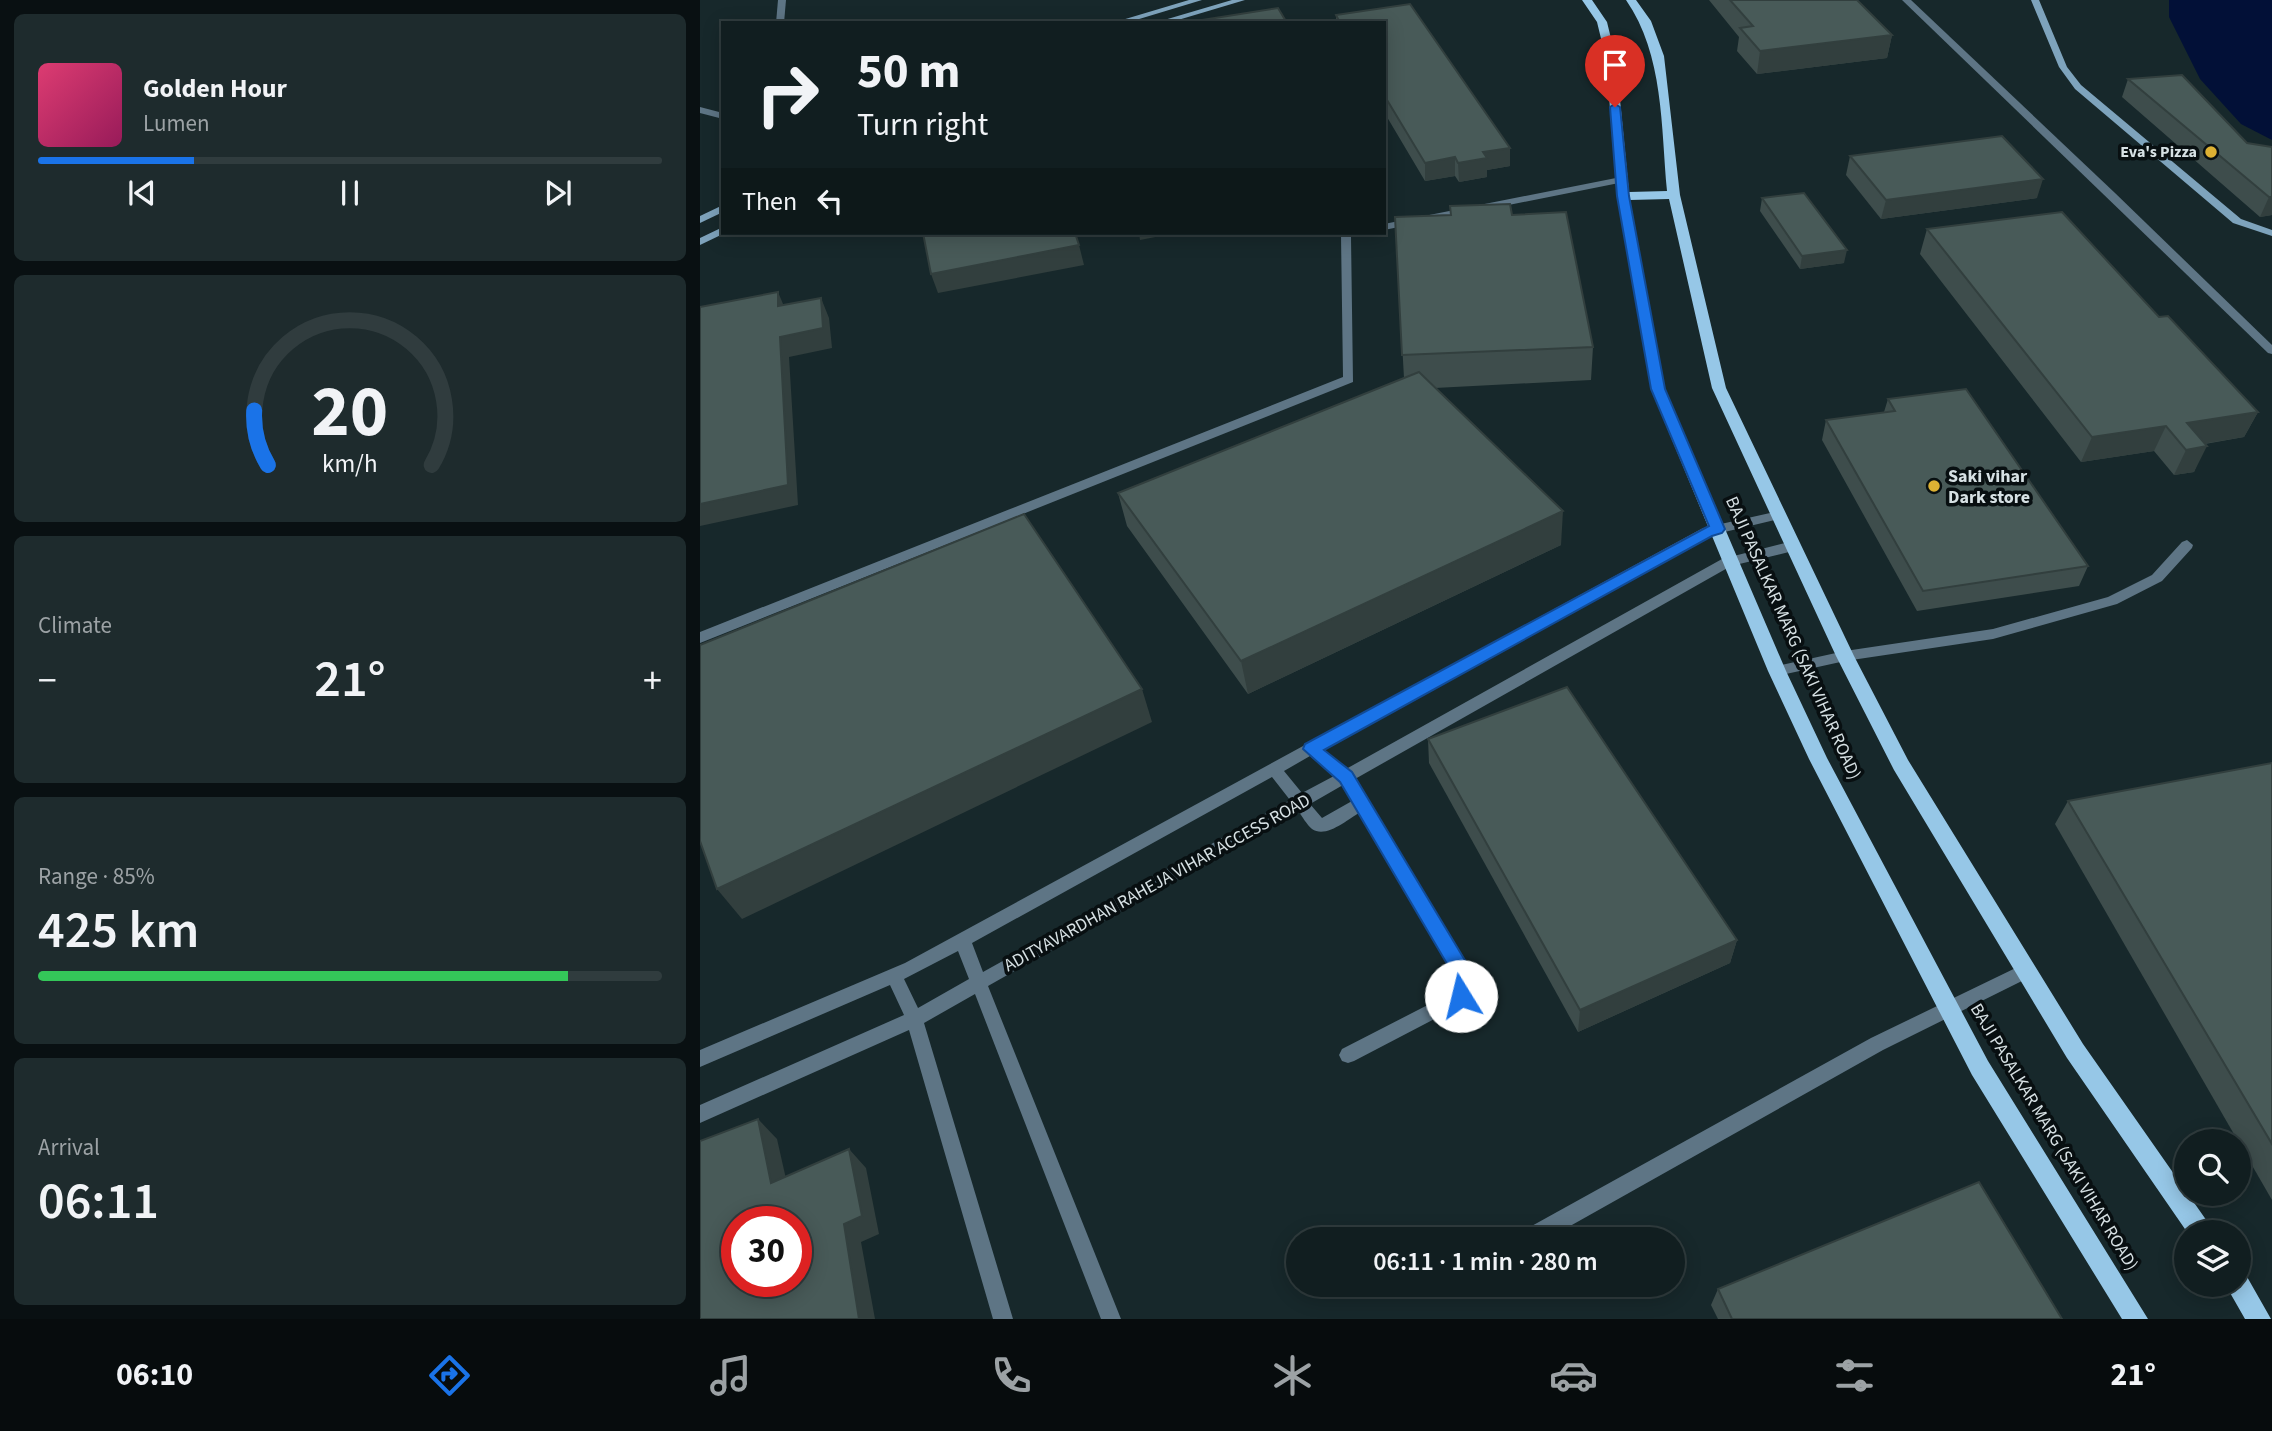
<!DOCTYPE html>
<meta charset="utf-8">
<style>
:root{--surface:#111e20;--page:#1e2b2d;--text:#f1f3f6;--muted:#9ca2a5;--line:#303c3e;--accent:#1a73e8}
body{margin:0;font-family:"Source Sans 3",sans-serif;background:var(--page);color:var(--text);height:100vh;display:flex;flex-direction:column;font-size:26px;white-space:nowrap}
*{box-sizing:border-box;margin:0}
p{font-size:23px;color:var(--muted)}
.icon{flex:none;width:38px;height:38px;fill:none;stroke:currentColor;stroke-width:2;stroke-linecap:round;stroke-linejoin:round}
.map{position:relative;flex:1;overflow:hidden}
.panel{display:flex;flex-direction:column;gap:14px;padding:14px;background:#091012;width:700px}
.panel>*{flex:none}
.hud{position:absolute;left:21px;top:21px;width:665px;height:214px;border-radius:0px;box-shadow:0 4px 18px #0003,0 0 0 2px var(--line);background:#111e20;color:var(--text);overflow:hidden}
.fabs{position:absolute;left:1474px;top:1129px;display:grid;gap:14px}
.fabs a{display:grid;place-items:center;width:77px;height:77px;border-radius:50%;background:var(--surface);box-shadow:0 4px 18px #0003,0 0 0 2px var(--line);font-size:35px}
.speed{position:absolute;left:21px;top:1206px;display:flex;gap:14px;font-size:35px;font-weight:700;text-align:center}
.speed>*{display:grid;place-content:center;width:91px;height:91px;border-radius:50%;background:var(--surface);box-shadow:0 4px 18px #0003,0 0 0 2px var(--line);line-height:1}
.speed .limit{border:10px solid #d22;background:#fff;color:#111}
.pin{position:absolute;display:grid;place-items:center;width:60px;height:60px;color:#fff;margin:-72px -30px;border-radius:50% 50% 50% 0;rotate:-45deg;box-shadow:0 0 7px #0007}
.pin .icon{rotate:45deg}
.me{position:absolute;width:77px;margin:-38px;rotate:351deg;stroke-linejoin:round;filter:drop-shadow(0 0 5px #0008)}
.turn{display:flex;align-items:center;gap:24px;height:147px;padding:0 21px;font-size:32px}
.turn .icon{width:91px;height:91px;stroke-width:2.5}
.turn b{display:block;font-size:49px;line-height:60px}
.then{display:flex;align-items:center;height:66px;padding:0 21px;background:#0003;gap:14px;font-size:26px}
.big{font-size:52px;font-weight:600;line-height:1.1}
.panel .widget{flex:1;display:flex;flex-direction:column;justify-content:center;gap:10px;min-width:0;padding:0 24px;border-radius:10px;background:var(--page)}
.panel .dial{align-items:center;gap:0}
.dial svg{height:182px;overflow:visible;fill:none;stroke:var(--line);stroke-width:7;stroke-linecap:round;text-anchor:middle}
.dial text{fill:var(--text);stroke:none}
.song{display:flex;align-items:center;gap:21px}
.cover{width:84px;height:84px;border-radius:10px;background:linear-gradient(135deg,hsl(340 70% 55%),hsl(330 70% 35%))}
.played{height:7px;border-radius:4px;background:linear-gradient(90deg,var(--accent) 25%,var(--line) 25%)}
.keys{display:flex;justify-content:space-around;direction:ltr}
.heat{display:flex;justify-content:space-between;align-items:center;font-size:38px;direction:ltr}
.charge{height:10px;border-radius:5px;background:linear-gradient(90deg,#34c759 85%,var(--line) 0)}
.trip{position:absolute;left:586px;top:1227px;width:399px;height:70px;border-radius:35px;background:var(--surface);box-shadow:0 4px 18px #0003,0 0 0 2px var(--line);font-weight:600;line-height:70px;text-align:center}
.tabs{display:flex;height:112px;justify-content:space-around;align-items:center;background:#070c0d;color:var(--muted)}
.tabs .icon{width:49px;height:49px}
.tabs .active{color:var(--accent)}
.tabs b{font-size:32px;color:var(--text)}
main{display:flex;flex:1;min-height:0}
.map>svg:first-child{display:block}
.water{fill:#021037}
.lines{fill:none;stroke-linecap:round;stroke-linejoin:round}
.lane{fill:#5e7585;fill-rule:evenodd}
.street{fill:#5e7585;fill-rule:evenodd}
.secondary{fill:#7ea3bc;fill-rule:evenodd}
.primary{fill:#96c7e7;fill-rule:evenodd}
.wall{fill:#3e4d4c}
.shaded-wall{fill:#323f3e}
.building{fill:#485a58;stroke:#323f3e;stroke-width:2;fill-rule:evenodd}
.route{fill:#1a73e8;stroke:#114b97;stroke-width:2}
.poi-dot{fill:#ddb133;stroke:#080f11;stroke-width:2.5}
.labels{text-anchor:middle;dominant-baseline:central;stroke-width:7;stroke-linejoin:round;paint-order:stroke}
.far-poi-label{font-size:16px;font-weight:bold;fill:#d7e1e4;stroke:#080f11;text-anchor:end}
.poi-label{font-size:18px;font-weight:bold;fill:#d7e1e4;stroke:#080f11;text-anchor:start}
.street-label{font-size:18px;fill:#d7e1e4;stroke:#080f11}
</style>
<main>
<section class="panel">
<div class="widget">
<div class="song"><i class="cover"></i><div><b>Golden Hour</b><p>Lumen</p></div></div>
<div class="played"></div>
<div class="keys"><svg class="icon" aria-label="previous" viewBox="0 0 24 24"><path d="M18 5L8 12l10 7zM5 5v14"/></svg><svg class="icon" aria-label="pause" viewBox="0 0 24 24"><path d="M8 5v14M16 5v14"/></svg><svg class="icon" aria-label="next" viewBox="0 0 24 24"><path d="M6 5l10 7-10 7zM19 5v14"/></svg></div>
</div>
<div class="widget dial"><svg viewBox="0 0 100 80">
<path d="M14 69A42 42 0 1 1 86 69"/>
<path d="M14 69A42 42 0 0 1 8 45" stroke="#1a73e8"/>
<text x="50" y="56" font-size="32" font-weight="700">20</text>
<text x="50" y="72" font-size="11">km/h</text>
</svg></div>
<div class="widget"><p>Climate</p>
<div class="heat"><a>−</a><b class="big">21°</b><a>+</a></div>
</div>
<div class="widget"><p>Range · 85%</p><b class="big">425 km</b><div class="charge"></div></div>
<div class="widget"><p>Arrival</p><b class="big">06:11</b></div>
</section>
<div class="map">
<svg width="1572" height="1319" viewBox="0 0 1572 1319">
<rect width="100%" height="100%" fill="#17282b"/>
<path class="water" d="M1469,0H1572V140L1541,124L1500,79L1469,17Z"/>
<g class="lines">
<g class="lane">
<path d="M1202,0H1211L1415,193L1572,345V354L1568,353Z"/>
<path d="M0,107L23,113V119L0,113Z"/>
<path d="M921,177L926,180L924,182L684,230V224Z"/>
<path d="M643,233H663L651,237L653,382L0,643V632L643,377L641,235Z"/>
<path d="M1487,540L1493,545L1492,548L1462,581L1417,604L1293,639L1145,661L1077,676L1072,675L1070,671L1072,667L1077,666L1145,651L1293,629L1408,597L1452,575L1482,542Z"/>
</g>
<g class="street">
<path d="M78,0H86L84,23H76Z"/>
<path d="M1079,511L1083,512L1085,515L1083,518L1012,535L622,750L646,769L1022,559L1093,541L1099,546L1093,551L1031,566L655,779L768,968C772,977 771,992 767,1002L654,1061L648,1063L642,1061L639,1055L642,1049L753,992L754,974L659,813C648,819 626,839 612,829C607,825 602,816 598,811L288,986L421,1319H401L275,994L224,1023L313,1319H293L209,1030L0,1123V1105L204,1015L190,985L0,1067V1050L205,963L1003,528ZM610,756L634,776L602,793L584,771ZM572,777L590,800L283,972L272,943ZM643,785L652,801L622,818L610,804ZM258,951L269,979L218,1008L204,979Z"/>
<path d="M1326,963L1332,966L1334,971L1332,976L1183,1050L847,1239H818L821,1232L1171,1038Z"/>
</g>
<g class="secondary">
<path d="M489,0H502L426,23H412Z"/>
<path d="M532,0H545L468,23H454Z"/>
<path d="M1331,0H1339L1367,67L1381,85L1541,219L1572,230V236L1533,223L1375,89L1359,67Z"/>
<path d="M23,205V212L0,223V216Z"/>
<path d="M23,227V233H25L0,245V238Z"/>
</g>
<g class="primary">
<path d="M882,0H892L907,22L916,59L929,192L967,191C961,127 964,55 926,0H936L951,21L964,56L980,195L1026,388L1154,656L1208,760L1383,1044L1509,1224L1513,1232H1487L1367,1058L1194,770L1136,656L1012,388L969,199L930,200L965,389L1086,671L1127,758L1288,1061L1448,1319H1422L1272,1075L1109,759L1068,671L951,389L917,196L906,59L897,22Z"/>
<path d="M1538,1272L1546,1275L1571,1319H1545L1525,1284H1538Z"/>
</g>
</g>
<g class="wall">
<path d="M1009,0H1157L1192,35L1187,58L1057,74L1037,51L1039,37Z"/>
<path d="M710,4L810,148V166L787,170V177L759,182L755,176L725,181L684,112V23H636V15Z"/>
<path d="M1428,79L1547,143L1572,147V215L1560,217L1422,97Z"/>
<path d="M1150,156L1337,198L1181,219L1146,175Z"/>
<path d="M1062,198L1144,263L1100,269L1060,211Z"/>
<path d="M750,206L812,215L893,347L891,380L735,388L861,545L548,694L427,526L418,493L704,378L695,217L750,215Z"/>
<path d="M1227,229L1459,317L1558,412L1544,437L1505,444L1494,472L1474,475L1454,451L1381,462L1220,254Z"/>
<path d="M1188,399L1388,566L1379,586L1217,611L1122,440L1126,420L1184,412Z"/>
<path d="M728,739L1037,940L1030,963L878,1032L729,763Z"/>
<path d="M1572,763V1200L1355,824L1368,801Z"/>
<path d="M1018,1289L1362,1319H1018L1011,1305Z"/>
</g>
<g class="shaded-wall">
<path d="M1192,35L1187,58L1057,74L1060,51Z"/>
<path d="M810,148V166L787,170V177L759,182L758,163L783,152Z"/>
<path d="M755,157V176L725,181V163Z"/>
<path d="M1343,179L1337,198L1181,219L1186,200Z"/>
<path d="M1569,197H1572V215L1560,217Z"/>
<path d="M439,233H476L440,240Z"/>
<path d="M379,245L384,265L238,293L231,274Z"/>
<path d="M1147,250L1144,263L1100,269L1102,256Z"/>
<path d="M78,292L86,311L78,306Z"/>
<path d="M121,298L129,318L132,348L89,357L98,505L0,526V504L80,337Z"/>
<path d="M1558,412L1544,437L1484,447L1487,423Z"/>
<path d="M1466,426L1454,451L1381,462L1392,437Z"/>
<path d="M1507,446L1494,472L1474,475L1486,450Z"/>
<path d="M863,511L861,545L548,694L541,661Z"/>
<path d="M442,689L452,722L42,919L17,889Z"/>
<path d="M1037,940L1030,963L878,1032L880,1010Z"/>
<path d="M58,1119L77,1139L91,1201L71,1183Z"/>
<path d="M149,1149L166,1168L179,1234L161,1242L175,1319H159L144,1224Z"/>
</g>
<g class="building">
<path d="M1030,0H1157L1192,35L1060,51L1040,28L1053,26Z"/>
<path d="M710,4L810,148L783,152L787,158L758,163L755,157L725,163L684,95V23H640L636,15Z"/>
<path d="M578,8L587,23H483Z"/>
<path d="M1482,75L1547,143L1572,147V197H1569L1428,79Z"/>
<path d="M1302,136L1343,179L1186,200L1150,156Z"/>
<path d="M1104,193L1147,250L1102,256L1062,198Z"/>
<path d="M810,204L812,215L866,212L893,347L702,355L695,217L751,215L750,206Z"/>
<path d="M1362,212L1459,317L1468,316L1558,412L1487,423L1507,446L1486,450L1466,426L1392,437L1227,229Z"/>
<path d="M223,233H375L379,245L231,274Z"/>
<path d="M78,292V306L121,298L123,328L80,337L88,485L0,504V307Z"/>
<path d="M719,372L863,511L541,661L418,493Z"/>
<path d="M1266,389L1388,566L1223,591L1126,420L1195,411L1188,399Z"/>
<path d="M324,514L442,689L17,889L0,841V645Z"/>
<path d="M867,687L1037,940L880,1010L728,739Z"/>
<path d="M1572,763V1144L1368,801Z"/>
<path d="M58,1119L71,1183L149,1149L162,1216L144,1224L159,1319H0V1141ZM37,1222H96V1281H37Z"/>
<path d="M1279,1182L1362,1319H1032L1018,1289Z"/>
</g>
<path class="route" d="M915,104L920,107L929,196L965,389L1025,529L1022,533L1012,536L624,750L652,772L769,967C774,977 773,992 768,1002L761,1005L754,1002L752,996L753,974L640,782L603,749L605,744L1009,526L951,389L917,196L910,107Z"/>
<g class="poi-dot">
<circle cx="1511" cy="152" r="7"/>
<circle cx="1234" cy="486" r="7"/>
</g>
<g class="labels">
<g class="far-poi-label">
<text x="1497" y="152">Eva's Pizza</text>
</g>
<g class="poi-label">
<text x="1248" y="476">Saki vihar<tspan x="1248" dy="21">Dark store</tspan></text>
</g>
<g class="street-label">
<text transform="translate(1093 638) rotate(66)">BAJI PASALKAR MARG (SAKI VIHAR ROAD)</text>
<text transform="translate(457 883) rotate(-29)">ADITYAVARDHAN RAHEJA VIHAR ACCESS ROAD</text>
<text transform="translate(1354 1137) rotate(59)">BAJI PASALKAR MARG (SAKI VIHAR ROAD)</text>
</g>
</g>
</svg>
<div class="fabs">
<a><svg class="icon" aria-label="search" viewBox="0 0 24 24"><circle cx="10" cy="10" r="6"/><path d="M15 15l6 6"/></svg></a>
<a><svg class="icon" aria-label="layers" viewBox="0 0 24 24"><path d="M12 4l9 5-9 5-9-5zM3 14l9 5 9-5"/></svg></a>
</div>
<div class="speed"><div class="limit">30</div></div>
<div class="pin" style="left:915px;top:107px;background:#d93025"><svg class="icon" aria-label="arrive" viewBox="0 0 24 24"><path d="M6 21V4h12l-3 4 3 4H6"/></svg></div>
<svg class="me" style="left:761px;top:996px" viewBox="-20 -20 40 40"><circle r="19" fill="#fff"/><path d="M0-13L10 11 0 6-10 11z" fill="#1a73e8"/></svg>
<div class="trip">06:11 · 1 min · 280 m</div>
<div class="hud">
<div class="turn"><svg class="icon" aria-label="right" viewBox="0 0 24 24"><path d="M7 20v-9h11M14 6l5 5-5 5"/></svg><div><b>50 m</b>Turn right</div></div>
<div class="then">Then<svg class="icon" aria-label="left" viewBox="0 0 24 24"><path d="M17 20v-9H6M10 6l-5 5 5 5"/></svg></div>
</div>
</div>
</main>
<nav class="tabs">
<b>06:10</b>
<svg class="icon active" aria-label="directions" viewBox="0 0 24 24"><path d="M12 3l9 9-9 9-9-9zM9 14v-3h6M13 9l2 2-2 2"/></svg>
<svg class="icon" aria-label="music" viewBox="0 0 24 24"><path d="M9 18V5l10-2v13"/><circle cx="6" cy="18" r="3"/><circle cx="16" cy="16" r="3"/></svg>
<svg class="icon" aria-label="phone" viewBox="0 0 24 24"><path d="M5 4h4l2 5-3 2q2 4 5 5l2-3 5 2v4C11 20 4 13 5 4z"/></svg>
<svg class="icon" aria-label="climate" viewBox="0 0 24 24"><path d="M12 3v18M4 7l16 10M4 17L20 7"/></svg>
<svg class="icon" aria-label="car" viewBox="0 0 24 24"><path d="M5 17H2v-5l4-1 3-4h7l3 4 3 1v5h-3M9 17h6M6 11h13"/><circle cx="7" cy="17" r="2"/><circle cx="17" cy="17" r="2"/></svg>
<svg class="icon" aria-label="filters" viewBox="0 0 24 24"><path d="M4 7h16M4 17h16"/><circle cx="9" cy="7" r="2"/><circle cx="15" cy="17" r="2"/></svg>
<b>21°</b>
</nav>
